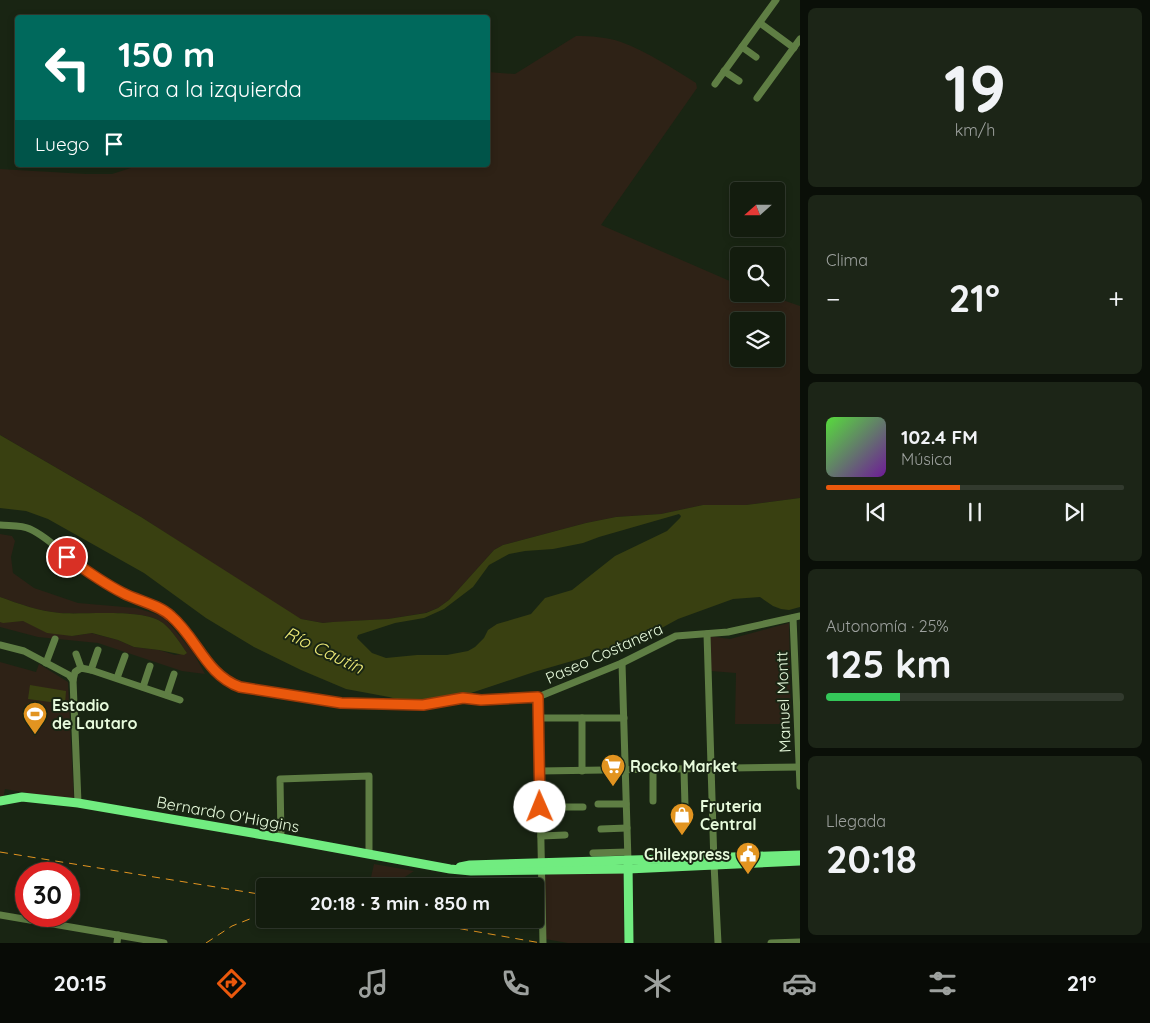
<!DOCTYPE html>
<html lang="es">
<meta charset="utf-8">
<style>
:root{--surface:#131c0e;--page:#1c2517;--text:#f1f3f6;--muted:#9da19e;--line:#323a2e;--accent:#ea580c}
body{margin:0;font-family:Quicksand,sans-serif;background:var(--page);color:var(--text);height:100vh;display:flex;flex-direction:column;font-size:19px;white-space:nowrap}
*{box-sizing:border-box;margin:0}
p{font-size:16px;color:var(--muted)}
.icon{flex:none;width:28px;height:28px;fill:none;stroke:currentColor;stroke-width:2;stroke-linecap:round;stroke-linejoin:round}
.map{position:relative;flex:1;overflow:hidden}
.side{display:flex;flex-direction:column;gap:8px;padding:8px;background:#0a0f08;width:350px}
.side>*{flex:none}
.top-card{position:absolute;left:15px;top:15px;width:475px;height:152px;border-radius:5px;box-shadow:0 2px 8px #0003,0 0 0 1px var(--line);background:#00695c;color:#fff;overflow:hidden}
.needle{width:32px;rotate:249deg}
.controls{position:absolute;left:730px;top:182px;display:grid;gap:10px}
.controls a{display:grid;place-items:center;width:55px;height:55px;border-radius:5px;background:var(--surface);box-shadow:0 2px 8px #0003,0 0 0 1px var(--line);font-size:25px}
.speed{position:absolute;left:15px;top:862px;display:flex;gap:10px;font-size:25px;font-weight:700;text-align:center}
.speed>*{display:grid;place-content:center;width:65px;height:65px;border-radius:50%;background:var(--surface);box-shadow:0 2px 8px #0003,0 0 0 1px var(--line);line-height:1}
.speed .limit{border:8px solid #d22;background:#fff;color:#111}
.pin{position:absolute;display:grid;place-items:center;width:42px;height:42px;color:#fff;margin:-21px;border:2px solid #fff;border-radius:50%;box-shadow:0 1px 5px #0007}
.me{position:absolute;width:55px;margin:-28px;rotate:359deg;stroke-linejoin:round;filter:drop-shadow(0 0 4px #0008)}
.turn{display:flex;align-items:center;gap:18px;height:105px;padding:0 20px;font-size:22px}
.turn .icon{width:65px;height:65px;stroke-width:2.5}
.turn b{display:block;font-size:35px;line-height:42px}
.then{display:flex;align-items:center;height:48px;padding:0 20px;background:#0003;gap:10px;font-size:19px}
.big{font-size:38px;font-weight:700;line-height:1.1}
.side .card{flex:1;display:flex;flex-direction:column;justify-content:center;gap:8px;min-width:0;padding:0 18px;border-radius:8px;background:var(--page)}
.side .dial{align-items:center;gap:0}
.dial b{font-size:65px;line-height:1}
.song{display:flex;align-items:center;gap:15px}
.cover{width:60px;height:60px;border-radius:8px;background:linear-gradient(135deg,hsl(110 70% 55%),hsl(280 70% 35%))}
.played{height:5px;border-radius:2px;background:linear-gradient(90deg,var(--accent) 45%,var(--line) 45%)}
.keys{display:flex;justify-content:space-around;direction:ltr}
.heat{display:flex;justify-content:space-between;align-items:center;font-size:28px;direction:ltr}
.charge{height:8px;border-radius:4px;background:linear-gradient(90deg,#34c759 25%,var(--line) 0)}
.trip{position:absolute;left:256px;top:878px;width:288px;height:50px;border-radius:5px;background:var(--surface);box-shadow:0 2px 8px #0003,0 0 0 1px var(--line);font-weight:700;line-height:50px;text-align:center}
.menu{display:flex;height:80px;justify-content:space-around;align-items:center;background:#080b06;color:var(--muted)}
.menu .icon{width:35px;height:35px}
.menu .selected{color:var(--accent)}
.menu b{font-size:22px;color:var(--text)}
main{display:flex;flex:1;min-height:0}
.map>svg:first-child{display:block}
.green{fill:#2e2216;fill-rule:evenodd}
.water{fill:#394011;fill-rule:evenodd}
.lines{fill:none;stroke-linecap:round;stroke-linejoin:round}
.minor{stroke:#5f7e44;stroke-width:7}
.major{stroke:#71ec80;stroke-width:9}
.rail{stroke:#e29420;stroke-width:1;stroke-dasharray:8 6;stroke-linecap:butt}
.route-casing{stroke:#983908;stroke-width:12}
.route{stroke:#ea580c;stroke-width:9}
.labels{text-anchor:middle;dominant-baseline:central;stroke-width:4;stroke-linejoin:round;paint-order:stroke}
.street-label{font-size:16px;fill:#e7fadc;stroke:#192513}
.poi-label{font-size:16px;font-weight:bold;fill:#e7fadc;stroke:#192513;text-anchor:start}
.water-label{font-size:18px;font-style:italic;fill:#ede977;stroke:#192513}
</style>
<main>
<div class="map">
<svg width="800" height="943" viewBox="0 0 800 943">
<rect width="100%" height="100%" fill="#192513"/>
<g class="green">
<path d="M576,36C591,36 607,37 621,42C646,51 674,69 696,83L697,88L601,225L739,285V294H765L800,306V498L746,505H703L661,514L616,517L586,523L503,545L494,550L449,600L438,608L425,613L388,619L323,623L301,619L289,613L141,517L0,435V169L86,174H112L140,165H488V72L515,74ZM739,321H776V359H739Z"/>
<path d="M0,534L12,536L15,541L11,557L13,573L34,588L78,603L136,608L163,616L193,652L205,674L182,671L98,643L38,637L0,627V622L23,621L72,636L91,633L118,640L134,647L159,650L175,655L187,653C180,643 172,630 163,623C143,608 85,615 60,613C39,611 19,604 0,597Z"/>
<path d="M789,623L791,724H735L736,673L711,671L709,636L730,639Z"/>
<path d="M0,662L36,672L39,664L68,682L74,801L5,789L3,799H0Z"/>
<path d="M374,864L414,871L391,886H369Z"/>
<path d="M619,871L623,873L624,943H568L545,939V877L547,874Z"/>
</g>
<g class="water">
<path d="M0,435L141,517L301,619L323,623L333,622L388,619L426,613L438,608L449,600L494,550L503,545L586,523L616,517L661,514L703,505H746L800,498V607L789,610L781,609L773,606L760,597L733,599L678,619L647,636L617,648L534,672L465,695L445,699L411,703L389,697L346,689L301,670L254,647L206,618L144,573L48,519L26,511L0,508ZM679,514L681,516L680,518L667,531L615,556L572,590L545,598L531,614L497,624L488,630L484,638L475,647L468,651L447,655H417L386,658L372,653L357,638L358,635L395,623L424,618L444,609L473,587L489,565L509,554L525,551L553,549L583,543L599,537Z"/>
<path d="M0,597C19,604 39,611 60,613C85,615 143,608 163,623C172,630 180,643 187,653L184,655L159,650L134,647L118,640L92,633L72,636L47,633L23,621L3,623L0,622Z"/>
<path d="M30,685L66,691L65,704L28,699Z"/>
</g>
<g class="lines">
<g class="minor">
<path d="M760,23L794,48"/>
<path d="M742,47L756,57"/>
<path d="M724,71L739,81"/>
<path d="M715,84L776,0"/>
<path d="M757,98L800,39"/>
<path d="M0,525C9,526 22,525 30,529C52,539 68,560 88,572C100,580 112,588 125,594C141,601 160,605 173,617C199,641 208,679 245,688L341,703L423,705L463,698L481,700L538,697L622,663L676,636L728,632L800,616"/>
<path d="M793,618L800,786"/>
<path d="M707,634L714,864L718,943"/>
<path d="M0,645L24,651L69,675L73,680"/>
<path d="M76,654L81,668"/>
<path d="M46,663L55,639"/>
<path d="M622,663L628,861"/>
<path d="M91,670L98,650"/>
<path d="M117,678L125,656"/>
<path d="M143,687L150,666"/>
<path d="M167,695L174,674"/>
<path d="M538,697L543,943"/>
<path d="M539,718H624"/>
<path d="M582,718V771"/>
<path d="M653,770V801"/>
<path d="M684,770L685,806"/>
<path d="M540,771L800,767"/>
<path d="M78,803L73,680L75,672L81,668L91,670L180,700"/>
<path d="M598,804H626"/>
<path d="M541,807H583"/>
<path d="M601,829L627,828"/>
<path d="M541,836L565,835"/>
<path d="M281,838L280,779L369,776V854"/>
<path d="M593,853L627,852"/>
<path d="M0,915L164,943"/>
<path d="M117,943L118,935"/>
<path d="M771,943L800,942"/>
</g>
<g class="major">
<path d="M0,801L22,797L78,803L281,838L450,869L471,871L628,869L800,861"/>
<path d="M628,863L629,943"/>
<path d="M460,867L470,865L800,855"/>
</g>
<g class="rail">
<path d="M0,852L265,895"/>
<path d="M405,919L541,943"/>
<path d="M206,943L232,926L265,913"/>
</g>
</g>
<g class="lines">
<defs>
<path id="route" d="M67,557C85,570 103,583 123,593C138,601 158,604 171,616C197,638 206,675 240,687L341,703L423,705L463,698L481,700L538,697L540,807"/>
</defs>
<use href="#route" class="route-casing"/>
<use href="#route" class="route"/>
</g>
<defs>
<symbol id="stadium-pin" viewBox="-11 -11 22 30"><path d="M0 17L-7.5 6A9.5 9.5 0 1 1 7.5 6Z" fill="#e29420" stroke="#192513"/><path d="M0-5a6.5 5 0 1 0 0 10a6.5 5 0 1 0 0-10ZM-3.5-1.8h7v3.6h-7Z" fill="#fff"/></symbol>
<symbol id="supermarket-pin" viewBox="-11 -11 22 30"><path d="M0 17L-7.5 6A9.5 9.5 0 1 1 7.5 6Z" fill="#e29420" stroke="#192513"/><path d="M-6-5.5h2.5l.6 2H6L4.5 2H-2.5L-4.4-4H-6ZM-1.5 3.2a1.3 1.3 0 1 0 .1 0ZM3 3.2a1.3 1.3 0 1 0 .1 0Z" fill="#fff"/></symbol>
<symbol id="shop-pin" viewBox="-11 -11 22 30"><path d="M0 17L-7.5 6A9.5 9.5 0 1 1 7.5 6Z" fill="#e29420" stroke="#192513"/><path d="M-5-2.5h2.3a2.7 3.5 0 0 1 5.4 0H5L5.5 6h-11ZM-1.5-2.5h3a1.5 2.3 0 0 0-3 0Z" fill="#fff"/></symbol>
<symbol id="civic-pin" viewBox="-11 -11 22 30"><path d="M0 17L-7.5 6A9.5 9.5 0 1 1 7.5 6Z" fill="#e29420" stroke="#192513"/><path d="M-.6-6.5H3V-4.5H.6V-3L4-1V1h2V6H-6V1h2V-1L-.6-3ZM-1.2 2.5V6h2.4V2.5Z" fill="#fff"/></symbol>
</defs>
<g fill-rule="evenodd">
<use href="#stadium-pin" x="21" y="700" width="28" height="38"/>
<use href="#supermarket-pin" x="599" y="752" width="28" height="38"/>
<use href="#shop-pin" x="668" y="801" width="28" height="38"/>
<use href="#civic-pin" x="734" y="840" width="28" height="38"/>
</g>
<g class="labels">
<g class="street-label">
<text transform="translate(604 653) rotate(-24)">Paseo Costanera</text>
<text transform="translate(783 702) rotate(-92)">Manuel Montt</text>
<text transform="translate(228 814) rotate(10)">Bernardo O'Higgins</text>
</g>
<g class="poi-label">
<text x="52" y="705">Estadio<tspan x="52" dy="18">de Lautaro</tspan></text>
<text x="630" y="766">Rocko Market</text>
<text x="700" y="806">Fruteria<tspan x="700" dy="18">Central</tspan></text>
<text x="730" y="854" text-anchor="end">Chilexpress</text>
</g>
<g class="water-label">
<text transform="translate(324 650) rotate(26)">Río Cautín</text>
</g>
</g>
</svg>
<div class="controls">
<a><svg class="needle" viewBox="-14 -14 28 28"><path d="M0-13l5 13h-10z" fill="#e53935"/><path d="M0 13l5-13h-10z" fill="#9da19e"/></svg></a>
<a><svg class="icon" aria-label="search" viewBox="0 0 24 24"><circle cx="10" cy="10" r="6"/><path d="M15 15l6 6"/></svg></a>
<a><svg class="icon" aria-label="layers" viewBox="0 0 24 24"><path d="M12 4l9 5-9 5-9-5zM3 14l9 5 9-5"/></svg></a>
</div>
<div class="speed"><div class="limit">30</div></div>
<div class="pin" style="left:67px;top:557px;background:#d93025"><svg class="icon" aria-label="arrive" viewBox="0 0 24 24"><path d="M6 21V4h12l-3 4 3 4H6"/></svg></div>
<svg class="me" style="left:540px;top:807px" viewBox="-20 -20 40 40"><circle r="19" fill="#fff"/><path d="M0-13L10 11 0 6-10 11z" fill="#ea580c"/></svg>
<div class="trip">20:18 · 3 min · 850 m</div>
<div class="top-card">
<div class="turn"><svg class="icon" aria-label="left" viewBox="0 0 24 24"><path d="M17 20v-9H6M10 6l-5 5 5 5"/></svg><div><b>150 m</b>Gira a la izquierda</div></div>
<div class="then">Luego<svg class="icon" aria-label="arrive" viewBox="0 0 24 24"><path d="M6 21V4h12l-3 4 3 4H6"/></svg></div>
</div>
</div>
<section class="side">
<div class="card dial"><b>19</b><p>km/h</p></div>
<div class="card"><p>Clima</p>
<div class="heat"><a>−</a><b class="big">21°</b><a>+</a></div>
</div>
<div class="card">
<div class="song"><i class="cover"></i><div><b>102.4 FM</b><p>Música</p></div></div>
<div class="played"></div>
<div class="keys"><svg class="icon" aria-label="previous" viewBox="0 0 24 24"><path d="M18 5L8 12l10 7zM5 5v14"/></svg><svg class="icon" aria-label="pause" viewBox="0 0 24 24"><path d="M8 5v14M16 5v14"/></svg><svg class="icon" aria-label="next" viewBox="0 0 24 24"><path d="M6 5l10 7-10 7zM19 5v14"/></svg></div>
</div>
<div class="card"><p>Autonomía · 25%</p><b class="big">125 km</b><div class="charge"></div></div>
<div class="card"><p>Llegada</p><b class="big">20:18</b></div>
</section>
</main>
<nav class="menu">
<b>20:15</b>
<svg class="icon selected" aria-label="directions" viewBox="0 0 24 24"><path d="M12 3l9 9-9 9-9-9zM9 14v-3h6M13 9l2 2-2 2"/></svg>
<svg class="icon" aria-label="music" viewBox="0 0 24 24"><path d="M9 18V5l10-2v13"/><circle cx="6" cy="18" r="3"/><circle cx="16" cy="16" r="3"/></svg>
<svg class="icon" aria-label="phone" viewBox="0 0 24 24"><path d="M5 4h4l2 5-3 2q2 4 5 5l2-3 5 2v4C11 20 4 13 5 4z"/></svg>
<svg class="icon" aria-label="climate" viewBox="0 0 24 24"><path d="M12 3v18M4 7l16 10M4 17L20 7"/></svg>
<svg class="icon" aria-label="car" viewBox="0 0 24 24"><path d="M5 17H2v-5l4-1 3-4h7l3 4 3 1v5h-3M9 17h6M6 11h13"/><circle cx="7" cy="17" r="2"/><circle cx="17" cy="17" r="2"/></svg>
<svg class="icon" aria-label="filters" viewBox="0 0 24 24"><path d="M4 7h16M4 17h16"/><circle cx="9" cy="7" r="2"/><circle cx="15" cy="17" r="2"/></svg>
<b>21°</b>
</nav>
